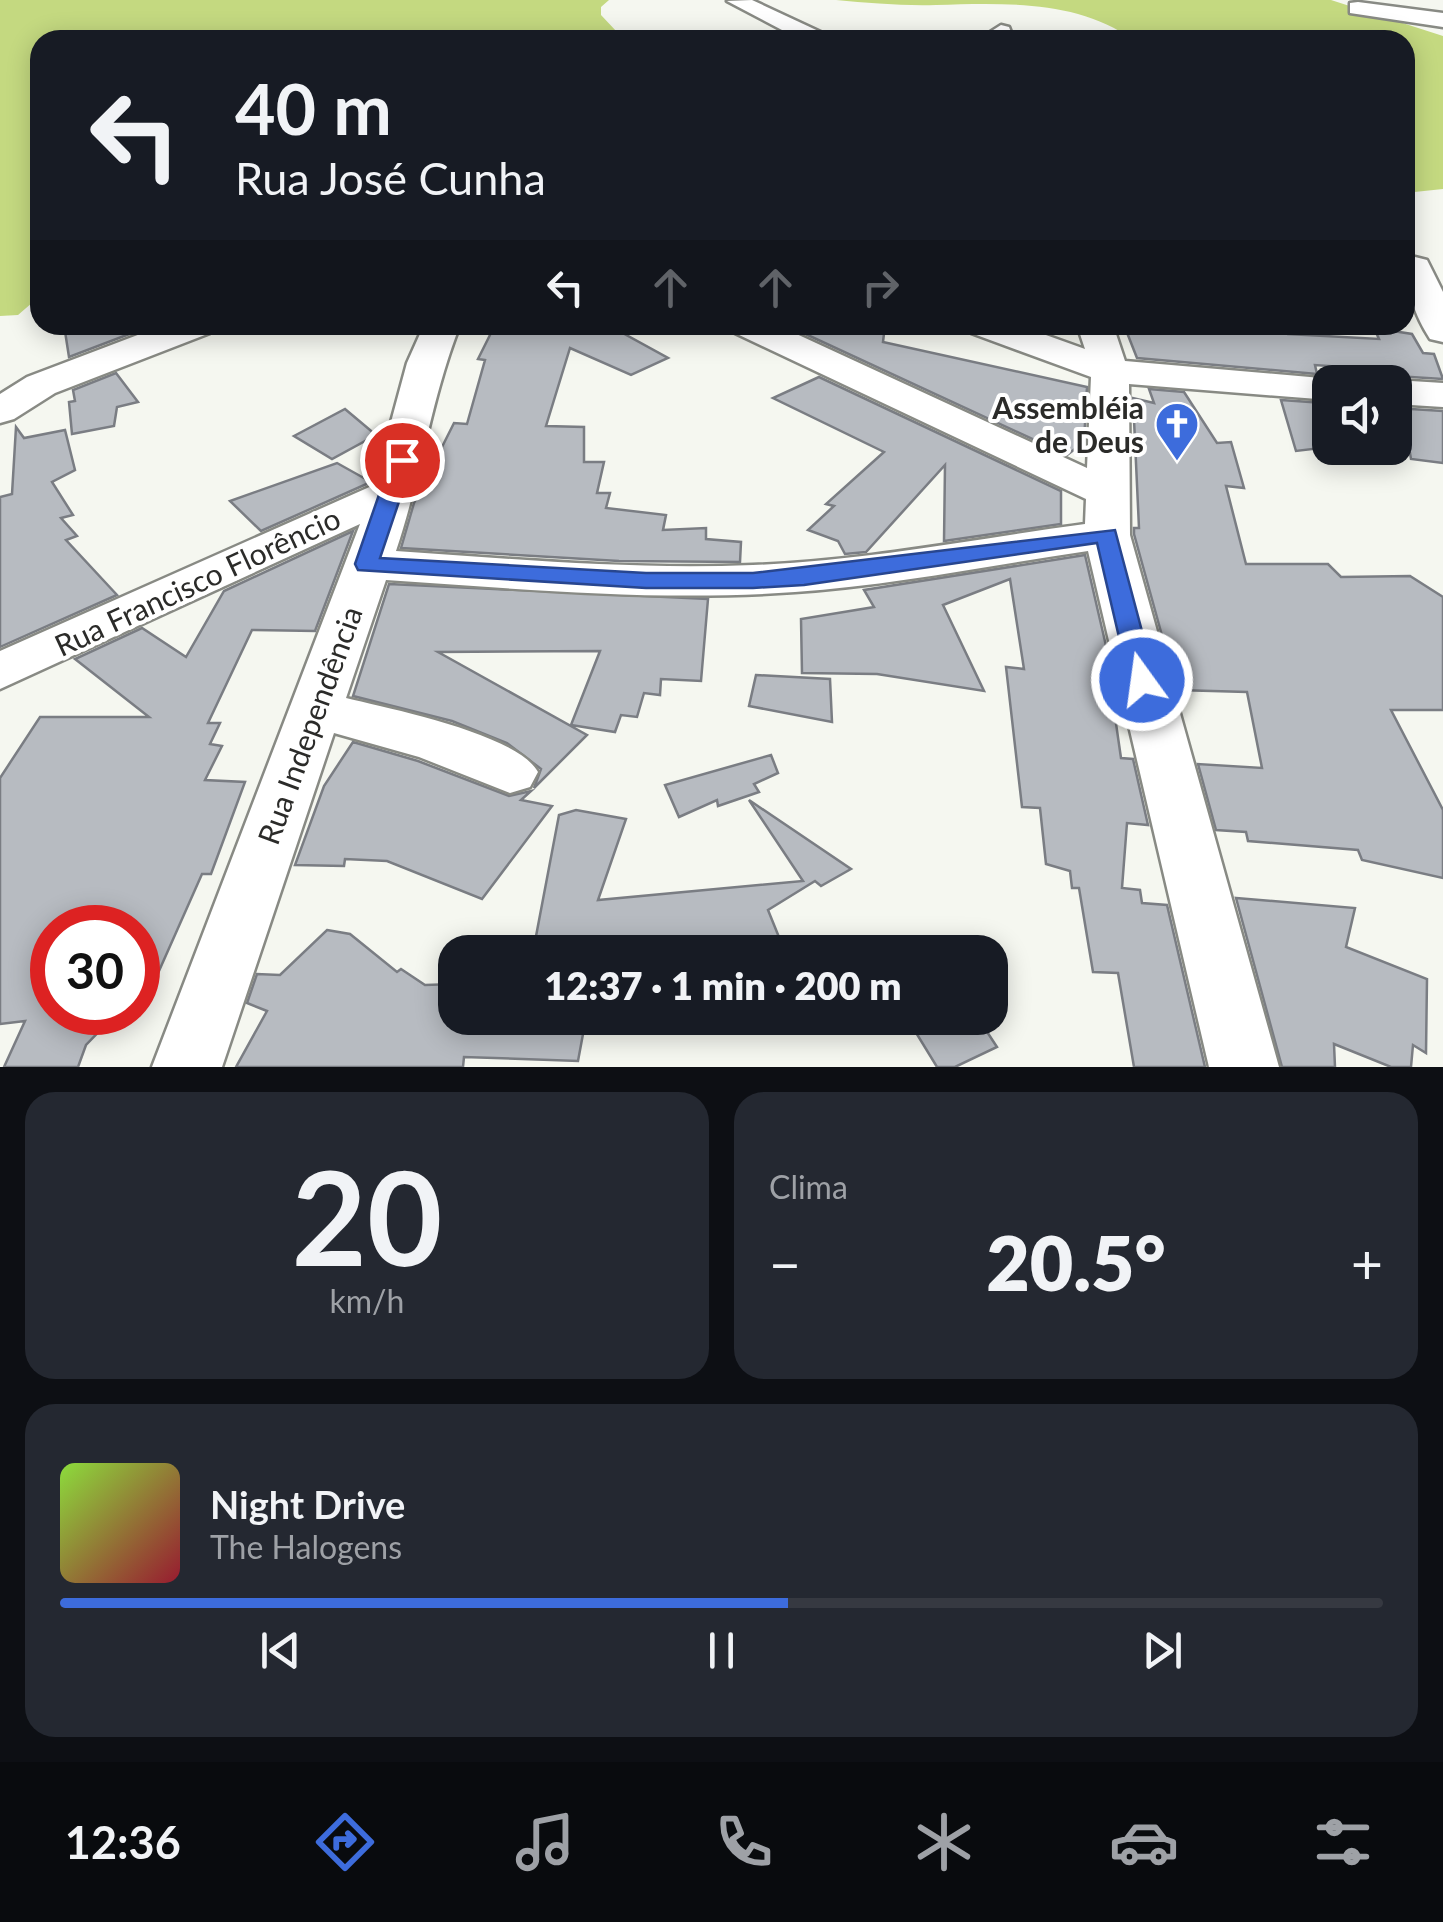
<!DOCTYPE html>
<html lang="pt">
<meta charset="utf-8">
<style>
:root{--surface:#171b24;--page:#242831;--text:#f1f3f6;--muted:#9ea1a6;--line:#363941;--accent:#3d6cdc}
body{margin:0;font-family:Lato,sans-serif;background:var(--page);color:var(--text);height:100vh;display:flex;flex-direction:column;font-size:38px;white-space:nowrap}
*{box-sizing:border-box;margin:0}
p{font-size:32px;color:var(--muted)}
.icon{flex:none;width:55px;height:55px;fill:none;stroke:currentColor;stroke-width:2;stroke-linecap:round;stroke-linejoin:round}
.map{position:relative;height:1067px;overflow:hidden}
.panel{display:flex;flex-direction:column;gap:25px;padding:25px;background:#0d0f14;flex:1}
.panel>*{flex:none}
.top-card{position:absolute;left:30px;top:30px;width:1385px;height:305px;border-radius:30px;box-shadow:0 5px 25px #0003;background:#171b24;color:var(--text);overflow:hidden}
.tools{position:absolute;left:1312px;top:365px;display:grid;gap:20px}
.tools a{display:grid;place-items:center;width:100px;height:100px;border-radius:20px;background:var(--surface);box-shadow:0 5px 25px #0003;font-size:50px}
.speed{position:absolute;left:30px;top:905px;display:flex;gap:20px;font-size:50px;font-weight:700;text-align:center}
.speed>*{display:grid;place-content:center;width:130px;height:130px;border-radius:50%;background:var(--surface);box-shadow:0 5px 25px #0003;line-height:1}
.speed .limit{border:15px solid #d22;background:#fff;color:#111}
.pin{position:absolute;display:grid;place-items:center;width:85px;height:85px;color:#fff;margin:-42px;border:5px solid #fff;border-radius:50%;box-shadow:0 2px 10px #0007}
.me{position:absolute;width:110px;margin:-55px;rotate:346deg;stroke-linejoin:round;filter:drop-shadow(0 0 8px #0008)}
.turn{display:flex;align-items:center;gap:35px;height:210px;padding:0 40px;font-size:45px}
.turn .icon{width:130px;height:130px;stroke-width:2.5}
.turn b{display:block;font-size:70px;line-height:85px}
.lanes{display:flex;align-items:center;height:95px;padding:0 40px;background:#0003;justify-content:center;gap:50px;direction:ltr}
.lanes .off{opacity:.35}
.big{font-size:75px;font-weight:800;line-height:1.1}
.panel .widget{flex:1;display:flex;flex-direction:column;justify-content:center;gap:15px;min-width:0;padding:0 35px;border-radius:30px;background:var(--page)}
.panel .dial{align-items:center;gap:0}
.dial b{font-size:130px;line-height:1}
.song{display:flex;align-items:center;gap:30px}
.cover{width:120px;height:120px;border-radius:15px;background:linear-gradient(135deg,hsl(90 70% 55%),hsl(350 70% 35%))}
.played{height:10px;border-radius:5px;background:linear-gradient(90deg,var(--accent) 55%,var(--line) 55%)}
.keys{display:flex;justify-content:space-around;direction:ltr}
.heat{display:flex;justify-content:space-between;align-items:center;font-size:55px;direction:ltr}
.panel .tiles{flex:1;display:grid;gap:25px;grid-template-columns:1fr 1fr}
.widget:last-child{grid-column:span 2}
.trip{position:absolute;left:438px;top:935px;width:570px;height:100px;border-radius:30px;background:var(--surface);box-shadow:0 5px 25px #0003;font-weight:800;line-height:100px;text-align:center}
.dock{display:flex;height:160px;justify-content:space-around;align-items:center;background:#090b0e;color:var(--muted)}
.dock .icon{width:70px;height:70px}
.dock .current{color:var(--accent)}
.dock b{font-size:45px;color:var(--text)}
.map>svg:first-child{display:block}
.green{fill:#c4d980}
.building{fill:#b7bbc1;stroke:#7a7d83;stroke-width:2.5}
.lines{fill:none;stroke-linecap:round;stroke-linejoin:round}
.minor-casing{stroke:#888a84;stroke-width:5}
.minor{fill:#fff;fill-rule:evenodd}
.route{fill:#3d6cdc;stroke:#28468f;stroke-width:2.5}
.labels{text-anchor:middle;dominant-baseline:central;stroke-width:8;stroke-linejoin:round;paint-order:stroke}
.poi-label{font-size:30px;font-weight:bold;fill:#2b2b29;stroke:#fff;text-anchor:end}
.street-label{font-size:30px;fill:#2b2b29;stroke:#fff}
</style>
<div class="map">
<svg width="1443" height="1067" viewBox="0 0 1443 1067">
<rect width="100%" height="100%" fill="#f5f7f0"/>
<g class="green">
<path d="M0,0H609L601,7V15L617,32L644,40H40V296L18,315L0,316Z"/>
<path d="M836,0H1331L1443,36V189L1405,193V40H1133C1079,0 1004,3 936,5C902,6 869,3 836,0Z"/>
</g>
<g class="building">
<path d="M64,325H153L69,357Z"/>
<path d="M495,325H608L668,358L631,375L570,348L546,426L584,427V462H604L597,493H610L606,508L666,515L663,530L706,528V539L741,542L740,562L619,561L401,548L414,503L454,423L467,424L485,360L478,359Z"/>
<path d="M786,325H885L883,342L1087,387L1084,442L1067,455Z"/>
<path d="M1124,325L1286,328L1288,334L1379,339L1374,328L1412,334L1423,353L1434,354L1443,379L1395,376L1377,380L1372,369L1315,365L1317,374L1137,358Z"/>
<path d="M116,373L138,402L117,407L114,426L72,434L69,402L75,401L73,390Z"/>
<path d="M819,377L1061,491V524L944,541L945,465L866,552L845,554L838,541L808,530L834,506L826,504L884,452L773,398Z"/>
<path d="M1149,389L1184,392L1217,443L1231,442L1244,488L1226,486L1246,564H1328L1341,577L1410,576L1443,597V710H1391L1443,810V878L1362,860L1358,850L1248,841L1246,832L1216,830L1198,764L1262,768L1247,692L1177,690L1134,534V528H1139L1133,398L1154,403Z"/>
<path d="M1281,400L1324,403L1330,447L1296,451Z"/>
<path d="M1395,408L1443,411V463L1411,459L1410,453L1395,451Z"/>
<path d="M345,409L376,435L332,459L294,436Z"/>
<path d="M16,427L24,438L65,430L75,470L52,482L73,515L61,518L77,536L66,540L117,595L0,647V497L12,494Z"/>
<path d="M337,463L371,482L261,531L230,501Z"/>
<path d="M353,531L315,631L252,630L208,723H220L210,744L222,746L205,780L245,782L211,874H202L139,1016L138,928H52V1012H118L86,1045L78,1067H4L25,1021L0,1024V778L40,717H149L75,659L142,628L186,657L224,591Z"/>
<path d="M1085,555L1116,689H1111L1121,758L1133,759L1148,825L1127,823L1122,888L1140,890L1142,903L1167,905L1205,1067H1134L1118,973L1093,972L1079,888H1072L1070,871L1046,864L1040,808L1022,807L1006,667L1024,669L1010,579L943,605L984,691L877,674L802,673L801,619L874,607L864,590Z"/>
<path d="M389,584L708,599L701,681L661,679L660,695L644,693L637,717L621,715L615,732L571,725L600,651L438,652L587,735L534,788L541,769L507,743L452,721L353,696Z"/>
<path d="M756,675L830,679L832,722L749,706Z"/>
<path d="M353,742L418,761L509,796L531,791L521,800L552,806L482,899L387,861L345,859L344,866L295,865L324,786Z"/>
<path d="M771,755L778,773L754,784L759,792L718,806L717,800L679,817L665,785Z"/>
<path d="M749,800L851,869L821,886L815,881L768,910L785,952H533L559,815L576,810L626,819L598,900L803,881Z"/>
<path d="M1236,898L1355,908L1346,947L1427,979L1426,1053L1413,1045L1411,1067H1391L1334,1044L1335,1067H1282Z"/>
<path d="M327,930L350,934L397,972L401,969L425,985L455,984V1018H586L578,1061L464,1057L463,1067H236L267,1011L247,1003L257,974L280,975Z"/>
<path d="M907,1018H978L997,1047L955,1067H937Z"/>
</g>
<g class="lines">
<defs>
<g id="minor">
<path d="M752,0L827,35L830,40H801L727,1Z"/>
<path d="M1358,2L1443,13V27L1350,13V3Z"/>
<path d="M1001,25L1009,27L1014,40H992L990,32Z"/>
<path d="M1415,257L1427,260L1443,292V342L1430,339C1415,316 1405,287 1405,260Z"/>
<path d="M164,325H215L210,333L55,393L14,419L0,423V394L27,377Z"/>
<path d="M424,325H460C431,398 421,477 396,551C514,559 633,570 753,565C864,561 974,539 1085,524L1086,499L735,333L730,325H777L1087,468L1091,377L971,333L966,325H1018L1085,349L1077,325H1113L1125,361L1344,380L1330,382V400L1129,384L1130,535L1279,1067H1209L1088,551C991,565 894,585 795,592C659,602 522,589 386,580L346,698C391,709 517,734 538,772L530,787L510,793L419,757L334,733L222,1067H152L360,524L0,689V651L374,485L407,363Z"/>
<path d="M1395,380L1443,383V407L1395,404V382H1387Z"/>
</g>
</defs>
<use href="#minor" class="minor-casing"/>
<use href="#minor" class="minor"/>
</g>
<path class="route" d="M402,453L413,460L380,558L646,573H753L1115,530L1155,680L1142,689L1129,680L1097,543L804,585L753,588H646L358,570L355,564L391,460Z"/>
<defs>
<symbol id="church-pin" viewBox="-11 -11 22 30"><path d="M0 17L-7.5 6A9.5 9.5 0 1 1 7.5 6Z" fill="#3d6cdc" stroke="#fff"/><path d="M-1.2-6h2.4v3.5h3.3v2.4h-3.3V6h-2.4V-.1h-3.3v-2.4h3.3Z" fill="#fff"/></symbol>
</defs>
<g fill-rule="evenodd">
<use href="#church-pin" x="1152" y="399" width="50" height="68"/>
</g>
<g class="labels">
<g class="poi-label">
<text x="1144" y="407">Assembléia<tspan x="1144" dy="34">de Deus</tspan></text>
</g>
<g class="street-label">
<text transform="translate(197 581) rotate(-25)">Rua Francisco Florêncio</text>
<text transform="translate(309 725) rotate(-70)">Rua Independência</text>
</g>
</g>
</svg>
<div class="tools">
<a><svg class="icon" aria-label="sound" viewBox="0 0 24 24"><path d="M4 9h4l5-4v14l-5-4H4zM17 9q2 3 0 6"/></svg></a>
</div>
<div class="speed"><div class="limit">30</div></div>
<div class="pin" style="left:402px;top:460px;background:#d93025"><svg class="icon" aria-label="arrive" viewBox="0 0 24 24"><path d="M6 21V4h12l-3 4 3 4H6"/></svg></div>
<svg class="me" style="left:1142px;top:680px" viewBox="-20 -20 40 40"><circle r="17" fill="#3d6cdc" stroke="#fff" stroke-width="3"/><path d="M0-11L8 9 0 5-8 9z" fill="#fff"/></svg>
<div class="trip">12:37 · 1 min · 200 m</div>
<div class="top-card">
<div class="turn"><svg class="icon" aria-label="left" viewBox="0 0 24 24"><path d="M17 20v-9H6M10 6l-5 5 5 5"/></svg><div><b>40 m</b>Rua José Cunha</div></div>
<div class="lanes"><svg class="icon" aria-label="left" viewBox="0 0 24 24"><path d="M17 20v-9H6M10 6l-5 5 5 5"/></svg><svg class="icon off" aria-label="ahead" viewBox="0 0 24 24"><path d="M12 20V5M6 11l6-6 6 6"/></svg><svg class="icon off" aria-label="ahead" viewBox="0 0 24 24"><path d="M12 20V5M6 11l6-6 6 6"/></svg><svg class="icon off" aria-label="right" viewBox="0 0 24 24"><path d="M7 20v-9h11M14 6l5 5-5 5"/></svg></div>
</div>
</div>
<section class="panel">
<div class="tiles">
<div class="widget dial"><b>20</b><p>km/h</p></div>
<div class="widget"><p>Clima</p>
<div class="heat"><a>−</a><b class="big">20.5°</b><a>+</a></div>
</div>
<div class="widget">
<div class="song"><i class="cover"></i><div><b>Night Drive</b><p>The Halogens</p></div></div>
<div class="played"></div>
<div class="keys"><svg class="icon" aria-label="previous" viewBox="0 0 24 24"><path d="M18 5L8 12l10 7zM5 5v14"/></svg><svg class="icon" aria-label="pause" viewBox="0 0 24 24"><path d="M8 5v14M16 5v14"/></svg><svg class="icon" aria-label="next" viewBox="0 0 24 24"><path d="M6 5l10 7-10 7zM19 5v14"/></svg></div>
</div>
</div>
</section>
<nav class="dock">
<b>12:36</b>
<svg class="icon current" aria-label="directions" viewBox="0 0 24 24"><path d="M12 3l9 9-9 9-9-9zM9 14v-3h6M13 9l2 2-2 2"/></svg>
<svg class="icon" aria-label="music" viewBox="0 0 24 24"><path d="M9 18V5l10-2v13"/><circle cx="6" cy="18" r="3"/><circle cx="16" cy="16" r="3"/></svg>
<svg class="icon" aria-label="phone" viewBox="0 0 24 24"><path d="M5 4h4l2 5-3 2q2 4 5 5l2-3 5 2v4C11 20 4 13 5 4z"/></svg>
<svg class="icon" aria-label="climate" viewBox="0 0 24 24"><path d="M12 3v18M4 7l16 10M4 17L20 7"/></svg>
<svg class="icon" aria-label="car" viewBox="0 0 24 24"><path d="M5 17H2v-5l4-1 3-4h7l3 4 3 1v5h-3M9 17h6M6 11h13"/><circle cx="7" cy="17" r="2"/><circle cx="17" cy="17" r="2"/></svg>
<svg class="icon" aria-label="filters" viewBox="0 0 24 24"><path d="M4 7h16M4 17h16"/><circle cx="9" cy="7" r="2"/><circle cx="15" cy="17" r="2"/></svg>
</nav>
